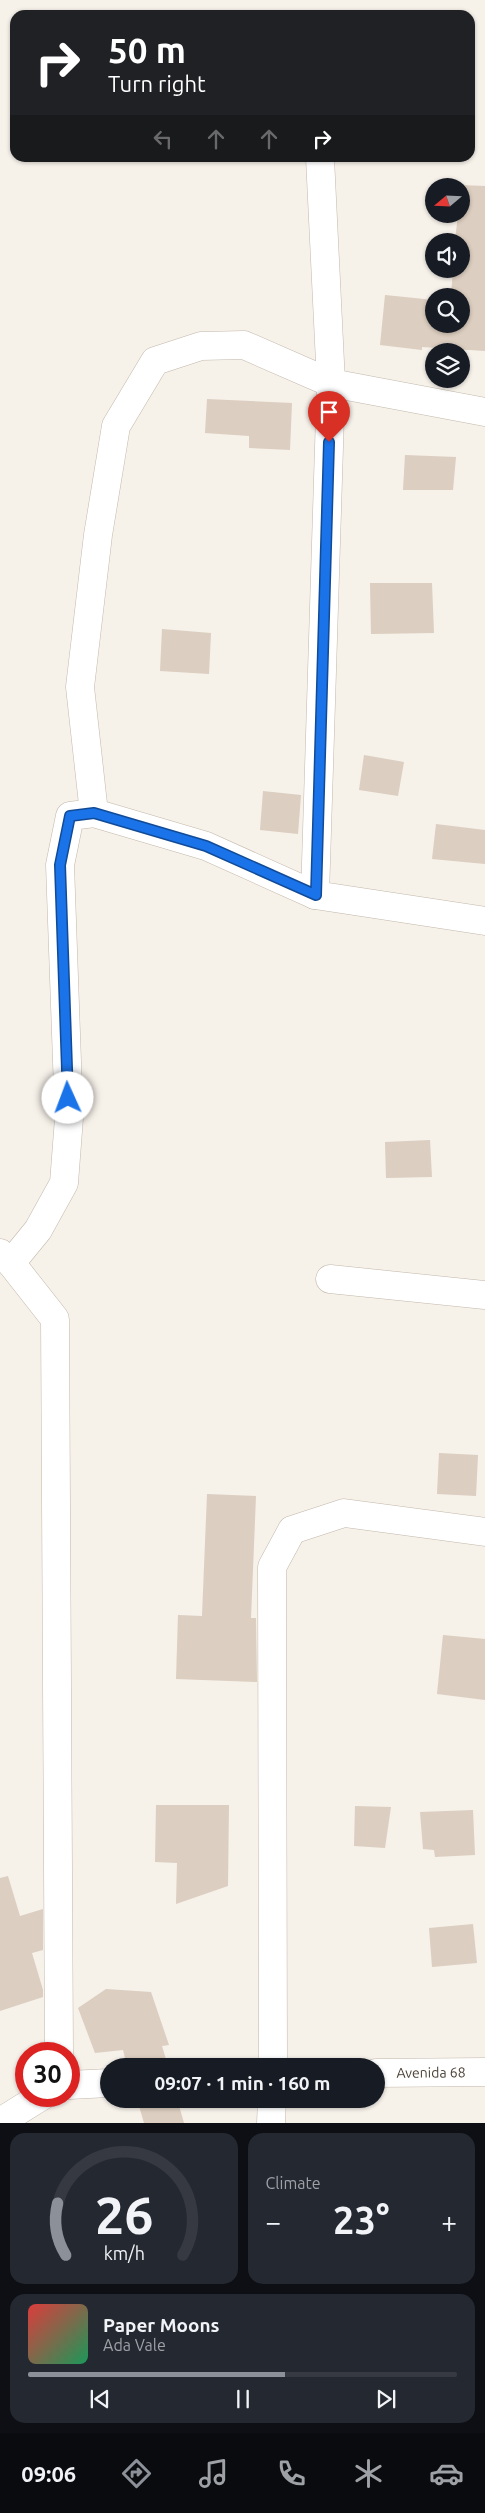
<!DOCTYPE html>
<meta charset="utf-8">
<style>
:root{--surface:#171b24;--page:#242831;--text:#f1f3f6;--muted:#9ea1a6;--line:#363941;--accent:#8c9099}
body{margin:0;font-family:Ubuntu,sans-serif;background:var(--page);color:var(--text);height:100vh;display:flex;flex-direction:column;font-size:19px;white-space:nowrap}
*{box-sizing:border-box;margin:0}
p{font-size:16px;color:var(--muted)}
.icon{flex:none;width:28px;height:28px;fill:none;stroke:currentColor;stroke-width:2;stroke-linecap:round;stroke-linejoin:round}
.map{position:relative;height:2123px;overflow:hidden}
.details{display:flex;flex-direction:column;gap:10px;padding:10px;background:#0d0f14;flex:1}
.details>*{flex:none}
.hud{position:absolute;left:10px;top:10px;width:465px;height:152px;border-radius:15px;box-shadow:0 1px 4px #0004;background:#202124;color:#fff;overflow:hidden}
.needle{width:32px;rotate:251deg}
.controls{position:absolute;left:425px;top:178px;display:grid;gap:10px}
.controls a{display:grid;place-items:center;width:45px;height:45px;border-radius:50%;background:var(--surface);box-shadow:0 1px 4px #0004;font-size:25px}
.speed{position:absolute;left:15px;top:2042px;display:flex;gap:10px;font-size:25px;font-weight:700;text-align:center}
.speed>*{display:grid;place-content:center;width:65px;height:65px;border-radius:50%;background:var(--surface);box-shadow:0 1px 4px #0004;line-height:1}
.speed .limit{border:8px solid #d22;background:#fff;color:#111}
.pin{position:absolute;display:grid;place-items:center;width:42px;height:42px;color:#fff;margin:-51px -21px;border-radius:50% 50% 50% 0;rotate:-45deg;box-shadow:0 0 5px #0007}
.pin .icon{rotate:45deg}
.me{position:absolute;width:55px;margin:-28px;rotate:358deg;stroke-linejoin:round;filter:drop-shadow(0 0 4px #0008)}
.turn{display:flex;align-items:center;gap:18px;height:105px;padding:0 15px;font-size:22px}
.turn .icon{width:65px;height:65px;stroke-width:2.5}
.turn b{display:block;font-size:35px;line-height:42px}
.lanes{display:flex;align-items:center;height:48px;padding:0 15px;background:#0003;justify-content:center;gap:25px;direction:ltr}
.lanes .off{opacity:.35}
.big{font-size:38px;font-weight:600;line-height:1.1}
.details .card{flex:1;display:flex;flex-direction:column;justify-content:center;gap:8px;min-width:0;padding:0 18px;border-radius:15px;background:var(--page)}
.details .dial{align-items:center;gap:0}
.dial svg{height:130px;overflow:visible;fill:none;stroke:var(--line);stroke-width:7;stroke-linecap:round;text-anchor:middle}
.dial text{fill:var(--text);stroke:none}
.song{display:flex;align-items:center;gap:15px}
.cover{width:60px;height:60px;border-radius:8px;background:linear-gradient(135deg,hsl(0 70% 55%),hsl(150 70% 35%))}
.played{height:5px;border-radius:2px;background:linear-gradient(90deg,var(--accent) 60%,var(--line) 60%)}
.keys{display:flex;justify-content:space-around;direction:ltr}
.heat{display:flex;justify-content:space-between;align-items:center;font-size:28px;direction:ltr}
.details .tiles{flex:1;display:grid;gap:10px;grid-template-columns:1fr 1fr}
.card:last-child{grid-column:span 2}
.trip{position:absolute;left:100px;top:2058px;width:285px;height:50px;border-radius:25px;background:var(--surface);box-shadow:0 1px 4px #0004;font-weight:600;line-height:50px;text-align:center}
.menu{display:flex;height:80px;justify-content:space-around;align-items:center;background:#090b0e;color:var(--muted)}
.menu .icon{width:35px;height:35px}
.menu .current{color:var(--accent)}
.menu b{font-size:22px;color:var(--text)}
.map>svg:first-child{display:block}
.building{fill:#dccec0}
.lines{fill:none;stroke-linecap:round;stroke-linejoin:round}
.minor-casing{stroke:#c3b8ab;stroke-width:29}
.minor{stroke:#fff;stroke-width:28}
.route-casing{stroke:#114b97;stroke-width:12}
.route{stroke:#1a73e8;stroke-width:9}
.labels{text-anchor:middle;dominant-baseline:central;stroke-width:4;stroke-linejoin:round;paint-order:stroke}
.street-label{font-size:14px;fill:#4b4136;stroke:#fff}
</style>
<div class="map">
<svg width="485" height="2123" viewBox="0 0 485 2123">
<rect width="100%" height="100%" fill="#f6f1e9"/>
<g class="building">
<path d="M460,185L485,186V351L422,347V350L380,345L385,295L434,300V324H461V296H451L453,269H461V241H455L458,214H461Z"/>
<path d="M207,399L292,403L290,450L249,448V436L205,433Z"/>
<path d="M405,455L456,457L453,490H403Z"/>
<path d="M370,583H432L434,633L371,634Z"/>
<path d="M162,629L211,633L209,674L160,671Z"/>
<path d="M364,755L404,762L398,796L359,790Z"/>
<path d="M263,791L301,795L298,834L260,830Z"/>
<path d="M436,824L485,830V864L432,859Z"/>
<path d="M430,1140L432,1177L386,1178L385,1142Z"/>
<path d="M439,1453L478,1455L476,1496L437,1494Z"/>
<path d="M207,1494L256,1496L251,1618H256L257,1682L176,1679L178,1615L202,1616Z"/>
<path d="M443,1635L485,1639V1700L437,1694Z"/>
<path d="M156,1805H229L228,1886L176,1904L177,1863L155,1862Z"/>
<path d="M355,1806L391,1807L385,1848L354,1846Z"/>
<path d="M473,1810L475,1855L435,1857L434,1850L423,1849L420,1812Z"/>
<path d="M8,1876L20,1916L43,1909V1950L32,1953L43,1990V1997L0,2011V1878Z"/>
<path d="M473,1924L477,1963L432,1967L429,1928Z"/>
<path d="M106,1989L151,1992L169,2045L162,2046L168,2066H127L123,2050L95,2053L78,2008Z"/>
<path d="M137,2099H177L184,2123H144Z"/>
</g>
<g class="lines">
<defs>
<g id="minor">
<path d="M94,813L80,687L98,535L116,426L155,361L201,346L244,345L331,383L485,412"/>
<path d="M315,895L331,383L320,158"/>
<path d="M0,1253L11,1263L55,1319L59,2054"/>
<path d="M11,1263L38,1230L64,1183L69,1118L60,865L70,816L94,813L206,846L315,895L485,921"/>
<path d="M330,1279L485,1295"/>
<path d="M273,2066L272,1567L292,1530L344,1513L485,1532"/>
<path id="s1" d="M376,2073L485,2072"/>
<path d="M69,2085L109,2083"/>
<path d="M0,2122L42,2096"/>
<path d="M271,2123L272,2099"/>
</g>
</defs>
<use href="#minor" class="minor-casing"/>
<use href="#minor" class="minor"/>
</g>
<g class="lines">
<defs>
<path id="route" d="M68,1098L60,865L70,816L94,813L206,846L316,895L329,442"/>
</defs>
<use href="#route" class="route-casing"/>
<use href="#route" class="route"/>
</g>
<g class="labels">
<g class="street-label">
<text stroke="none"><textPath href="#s1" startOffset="55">Avenida 68</textPath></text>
</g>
</g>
</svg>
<div class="controls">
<a><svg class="needle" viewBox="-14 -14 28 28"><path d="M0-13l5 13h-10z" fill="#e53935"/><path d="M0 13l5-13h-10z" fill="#9ea1a6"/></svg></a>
<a><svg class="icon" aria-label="sound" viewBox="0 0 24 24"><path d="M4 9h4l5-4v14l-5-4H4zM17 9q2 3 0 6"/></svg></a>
<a><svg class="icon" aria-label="search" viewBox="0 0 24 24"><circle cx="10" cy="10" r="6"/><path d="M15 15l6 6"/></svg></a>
<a><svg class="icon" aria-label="layers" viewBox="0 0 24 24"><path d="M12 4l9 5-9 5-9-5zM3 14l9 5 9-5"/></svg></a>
</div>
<div class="speed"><div class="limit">30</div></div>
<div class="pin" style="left:329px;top:442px;background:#d93025"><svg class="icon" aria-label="arrive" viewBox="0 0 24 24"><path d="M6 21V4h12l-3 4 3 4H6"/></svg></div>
<svg class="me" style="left:68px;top:1098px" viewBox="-20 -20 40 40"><circle r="19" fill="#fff"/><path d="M0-13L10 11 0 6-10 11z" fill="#1a73e8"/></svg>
<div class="trip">09:07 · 1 min · 160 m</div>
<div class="hud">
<div class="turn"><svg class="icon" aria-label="right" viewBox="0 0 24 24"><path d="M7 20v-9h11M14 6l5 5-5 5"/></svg><div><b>50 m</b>Turn right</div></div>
<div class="lanes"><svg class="icon off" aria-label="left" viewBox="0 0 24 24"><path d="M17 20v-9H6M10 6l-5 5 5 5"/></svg><svg class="icon off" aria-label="ahead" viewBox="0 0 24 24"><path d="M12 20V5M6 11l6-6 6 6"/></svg><svg class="icon off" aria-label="ahead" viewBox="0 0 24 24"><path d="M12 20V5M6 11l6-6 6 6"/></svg><svg class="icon" aria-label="right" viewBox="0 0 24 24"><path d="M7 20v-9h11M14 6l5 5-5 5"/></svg></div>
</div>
</div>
<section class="details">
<div class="tiles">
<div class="card dial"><svg viewBox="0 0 100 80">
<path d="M14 69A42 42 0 1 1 86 69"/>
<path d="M14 69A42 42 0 0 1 9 37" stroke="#8c9099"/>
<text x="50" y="56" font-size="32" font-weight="700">26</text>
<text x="50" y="72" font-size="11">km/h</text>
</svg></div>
<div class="card"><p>Climate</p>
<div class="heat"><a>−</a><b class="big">23°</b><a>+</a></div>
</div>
<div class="card">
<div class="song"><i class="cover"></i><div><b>Paper Moons</b><p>Ada Vale</p></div></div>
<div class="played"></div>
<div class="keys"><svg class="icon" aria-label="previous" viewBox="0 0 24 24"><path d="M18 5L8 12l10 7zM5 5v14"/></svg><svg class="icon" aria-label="pause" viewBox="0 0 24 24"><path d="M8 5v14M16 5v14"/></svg><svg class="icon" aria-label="next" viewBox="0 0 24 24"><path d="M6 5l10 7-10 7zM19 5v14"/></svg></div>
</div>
</div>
</section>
<nav class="menu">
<b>09:06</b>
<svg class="icon current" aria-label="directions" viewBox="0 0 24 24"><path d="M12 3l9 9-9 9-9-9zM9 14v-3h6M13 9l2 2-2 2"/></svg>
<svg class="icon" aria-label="music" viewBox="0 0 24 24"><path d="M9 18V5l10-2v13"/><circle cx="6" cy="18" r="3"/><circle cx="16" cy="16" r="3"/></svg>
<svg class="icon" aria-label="phone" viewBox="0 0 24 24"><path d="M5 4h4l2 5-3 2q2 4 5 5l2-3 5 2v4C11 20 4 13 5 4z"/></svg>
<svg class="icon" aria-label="climate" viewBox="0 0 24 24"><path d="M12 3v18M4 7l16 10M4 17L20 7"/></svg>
<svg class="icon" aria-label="car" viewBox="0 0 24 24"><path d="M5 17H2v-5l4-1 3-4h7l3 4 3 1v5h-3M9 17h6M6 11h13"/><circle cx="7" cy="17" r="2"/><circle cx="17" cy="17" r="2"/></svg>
</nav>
